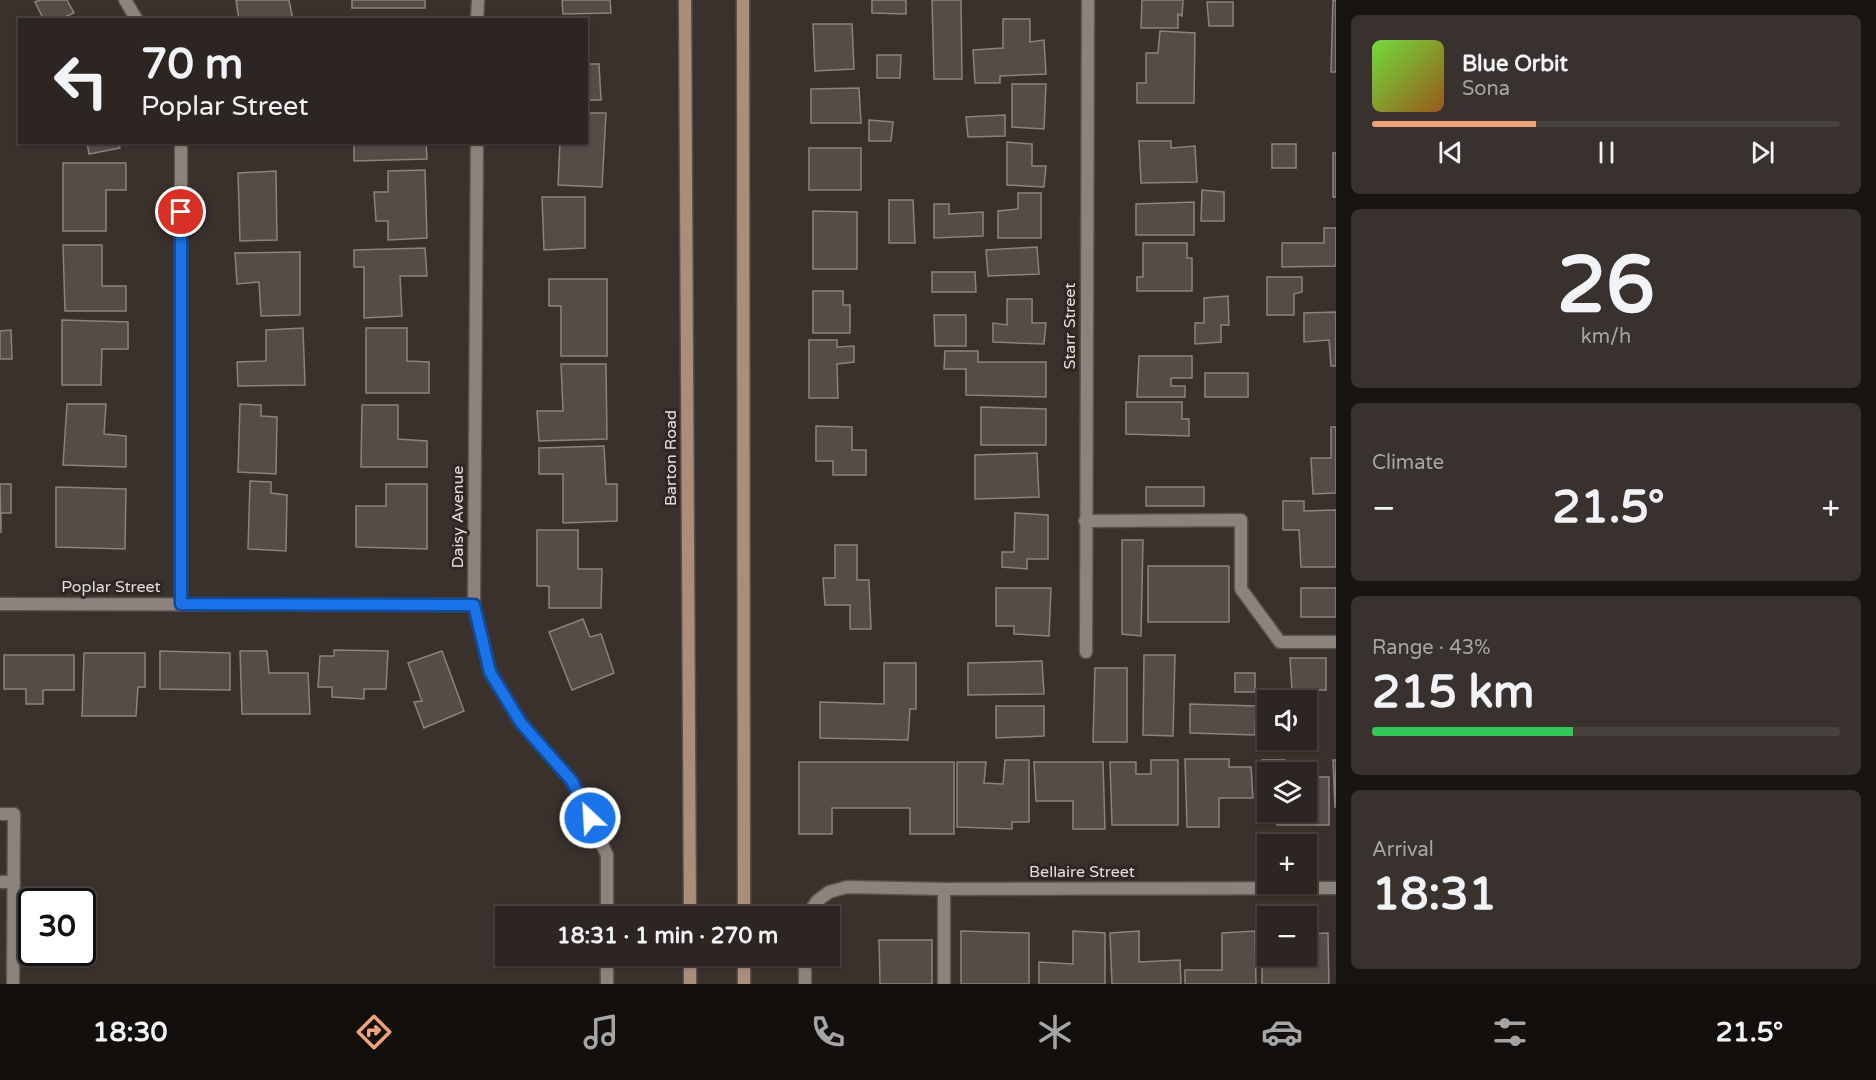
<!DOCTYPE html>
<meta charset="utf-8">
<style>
:root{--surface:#2c2521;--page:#38312e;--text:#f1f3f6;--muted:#a6a5a5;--line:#48423f;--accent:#f0a279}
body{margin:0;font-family:"Varela Round",sans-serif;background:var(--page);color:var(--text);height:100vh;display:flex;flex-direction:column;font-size:22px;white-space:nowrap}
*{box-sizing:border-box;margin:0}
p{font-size:20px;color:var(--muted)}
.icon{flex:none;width:33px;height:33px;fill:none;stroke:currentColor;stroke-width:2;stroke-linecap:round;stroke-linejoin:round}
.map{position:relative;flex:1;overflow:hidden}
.panel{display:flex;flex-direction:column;gap:15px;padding:15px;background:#181412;width:540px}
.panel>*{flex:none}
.top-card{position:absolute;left:18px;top:18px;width:570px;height:126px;border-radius:0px;box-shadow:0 2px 4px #0004,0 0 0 2px var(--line);background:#2c2521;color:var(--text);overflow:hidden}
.tools{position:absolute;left:1257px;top:690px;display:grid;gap:12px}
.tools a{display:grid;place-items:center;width:60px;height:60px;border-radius:0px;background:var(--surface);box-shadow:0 2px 4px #0004,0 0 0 2px var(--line);font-size:30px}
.speed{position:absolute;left:18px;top:888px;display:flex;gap:12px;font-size:30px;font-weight:700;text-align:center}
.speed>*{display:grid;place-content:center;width:78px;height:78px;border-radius:50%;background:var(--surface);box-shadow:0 2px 4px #0004,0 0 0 2px var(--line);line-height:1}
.speed .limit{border:3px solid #111;border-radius:9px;background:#fff;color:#111}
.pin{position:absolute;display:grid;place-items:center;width:51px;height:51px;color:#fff;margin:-26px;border:3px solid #fff;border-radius:50%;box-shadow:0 2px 6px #0007}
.me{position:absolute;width:66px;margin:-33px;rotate:335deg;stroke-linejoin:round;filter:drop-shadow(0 0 4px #0008)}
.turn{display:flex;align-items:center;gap:21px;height:126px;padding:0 24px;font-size:27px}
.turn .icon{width:78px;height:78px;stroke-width:2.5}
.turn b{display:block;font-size:42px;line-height:51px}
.big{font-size:45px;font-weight:700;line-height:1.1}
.panel .card{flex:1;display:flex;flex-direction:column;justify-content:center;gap:9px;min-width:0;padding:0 21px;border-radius:9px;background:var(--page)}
.panel .dial{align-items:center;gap:0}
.dial b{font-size:78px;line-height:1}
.song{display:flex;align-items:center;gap:18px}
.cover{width:72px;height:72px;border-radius:9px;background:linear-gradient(135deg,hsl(100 70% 55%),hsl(30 70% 35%))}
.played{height:6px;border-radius:3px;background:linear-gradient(90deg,var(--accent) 35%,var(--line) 35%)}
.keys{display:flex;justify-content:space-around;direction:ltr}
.heat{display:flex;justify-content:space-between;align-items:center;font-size:33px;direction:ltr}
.charge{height:9px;border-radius:4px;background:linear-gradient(90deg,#34c759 43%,var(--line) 0)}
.trip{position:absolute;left:495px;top:906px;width:345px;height:60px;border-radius:0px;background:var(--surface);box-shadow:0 2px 4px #0004,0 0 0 2px var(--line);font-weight:700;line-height:60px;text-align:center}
.dock{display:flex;height:96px;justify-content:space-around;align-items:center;background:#120f0d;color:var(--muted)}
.dock .icon{width:42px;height:42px}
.dock .on{color:var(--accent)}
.dock b{font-size:27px;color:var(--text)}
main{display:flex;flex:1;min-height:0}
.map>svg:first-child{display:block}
.building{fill:#554c47;stroke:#8c827d;stroke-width:1.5}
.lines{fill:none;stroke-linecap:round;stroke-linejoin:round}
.lane-casing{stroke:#57504c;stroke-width:15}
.street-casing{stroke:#57504c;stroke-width:15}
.secondary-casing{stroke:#57504c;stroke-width:15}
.lane{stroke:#8d837d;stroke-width:12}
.street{stroke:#8d837d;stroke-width:12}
.secondary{stroke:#ab8d7c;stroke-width:12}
.route-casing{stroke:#114b97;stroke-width:15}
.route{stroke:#1a73e8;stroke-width:10}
.labels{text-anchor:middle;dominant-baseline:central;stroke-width:6;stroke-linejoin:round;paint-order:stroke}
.street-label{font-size:16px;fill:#e3ddda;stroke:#2f2723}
</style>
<main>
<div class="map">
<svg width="1336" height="984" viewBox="0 0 1336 984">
<rect width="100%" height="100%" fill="#3a312c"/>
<g class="building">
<path d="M40,0H67L74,13L58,20H44L35,2Z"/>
<path d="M236,0H289L293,20H239Z"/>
<rect x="352" y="0" width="73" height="8"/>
<path d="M562,0H610L611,13L563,14Z"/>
<path d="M872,0H906V14L872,13Z"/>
<path d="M932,0H961L962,79H934Z"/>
<path d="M1142,0H1183L1182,16L1178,14V28H1141Z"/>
<path d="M1333,0H1336V72H1331Z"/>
<path d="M1207,2H1233V26H1209Z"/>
<path d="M1003,19H1030V42L1044,40L1046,74L1000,76V83H975L973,50L1003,48Z"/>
<path d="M813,24H852L854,69L815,71Z"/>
<path d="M1160,31L1195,33L1194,103H1137V83H1146V53H1158Z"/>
<path d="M877,55H901L900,78H877Z"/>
<path d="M586,64H599L601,100H586Z"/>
<path d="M1012,84H1046L1044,129L1012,127Z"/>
<path d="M859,88L861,123H811V89Z"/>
<path d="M586,113H606L602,187L558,185L560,142H586Z"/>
<path d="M1005,115V136L968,137L966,117Z"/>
<path d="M869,120L893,122L891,141H869Z"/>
<path d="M1139,141H1171V148L1195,146L1197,182L1141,183Z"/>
<path d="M87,142H118L120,148L89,154Z"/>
<path d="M354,142H426L427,159L354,161Z"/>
<path d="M1007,142L1032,144V166H1046L1044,187L1007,185Z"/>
<rect x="1272" y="144" width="24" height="24"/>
<rect x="809" y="148" width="52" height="42"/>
<rect x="1333" y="153" width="3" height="44"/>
<path d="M63,163H126V190H106V231H63Z"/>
<path d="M425,170L427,238L388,240V221H376L374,192H388V171Z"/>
<path d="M276,171L277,240L240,241L238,173Z"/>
<path d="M1202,190L1224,192V221H1201Z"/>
<path d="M1018,193H1041V238H998V211L1018,209Z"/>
<path d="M542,197H585V248L544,250Z"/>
<path d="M889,200H913L915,243H889Z"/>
<path d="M1194,202V235H1136V204Z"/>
<path d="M934,204H949V214L983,212V236L934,238Z"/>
<path d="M813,211L857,212V269H813Z"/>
<path d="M1324,228H1336V266L1282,267V243H1324Z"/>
<path d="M1143,243H1187V258H1192V291H1137V277H1143Z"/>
<path d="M63,245H102V286H126V311H65Z"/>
<path d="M1037,247L1039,274L988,276L986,250Z"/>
<path d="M425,248L427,276H400L402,316L364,318V267H354V250Z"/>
<path d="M300,252V315L261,316L259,282L237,284L235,253Z"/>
<path d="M932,272H975L976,292H932Z"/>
<path d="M1267,277H1302V292L1294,294V315H1267Z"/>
<path d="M549,279H607V356H561V306H549Z"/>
<path d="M813,291H843V305H850V333H813Z"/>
<path d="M1228,296L1229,325H1221V342L1195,344V323H1204V298Z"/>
<path d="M1007,299H1032V323H1046L1044,344L993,342V323L1007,325Z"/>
<path d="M1336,312V366H1331L1329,340L1304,342V313Z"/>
<path d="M934,315H966V346H935Z"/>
<path d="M62,320L128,322V349H102L101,385H62Z"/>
<path d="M303,328L305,385L238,386L237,362L266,361V330Z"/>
<path d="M366,328H407V361L429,362V393H366Z"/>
<path d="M11,330L12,359H0V331Z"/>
<path d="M809,340H837V347L854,346V362L837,364L838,398H809Z"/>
<path d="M945,351H978V362H1046V397L966,395V369H944Z"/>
<path d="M1139,356H1192V378H1171V386H1185V397H1137Z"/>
<path d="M561,364H606L607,439L539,441L537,411H563Z"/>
<rect x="1205" y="373" width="43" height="24"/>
<path d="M1126,402H1182V419H1189V436L1126,434Z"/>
<path d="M67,404H106L104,434L126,436V467L63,465Z"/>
<path d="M240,404L261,405V416L277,417L276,474L238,472Z"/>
<path d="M362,405H398V439L427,441V467H361Z"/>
<path d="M981,407L1046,409V445H981Z"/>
<path d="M816,426L852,427V450H866V475H833V461H816Z"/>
<path d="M1331,427H1336V493L1313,494L1311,458H1331Z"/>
<path d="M604,446L606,484H617V521L563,523V474H539V448Z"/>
<path d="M1037,453L1039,497L975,499V455Z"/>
<path d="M250,481L271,482V493L287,495L286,551L248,549Z"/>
<path d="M0,484H11V513H1V533Z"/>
<path d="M386,484H427V549L356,547V506H386Z"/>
<path d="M56,487L126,489L125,549L56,547Z"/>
<rect x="1146" y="487" width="58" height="19"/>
<path d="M1283,501H1304V511L1336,510V567H1301L1299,530H1283Z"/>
<path d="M1015,513L1048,515V559H1027V569L1002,567V552H1014Z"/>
<path d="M537,530H578V569H602L601,608H549V586H537Z"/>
<path d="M1122,540H1143L1141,636L1122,634Z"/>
<path d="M835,545H857V580H869L871,629H850V605H825L823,578H835Z"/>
<rect x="1148" y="566" width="81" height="56"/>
<path d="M996,588H1051L1049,636L1014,634V626H996Z"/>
<rect x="1301" y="588" width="35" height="29"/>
<path d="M583,619L590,637L601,634L614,673L572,690L549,632Z"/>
<path d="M334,650L388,651L386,689H364V699L332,697V687H318L320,656H334Z"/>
<path d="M160,651L230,653V690L160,689Z"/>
<path d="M240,651H267L269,673H308L310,714H242Z"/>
<path d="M442,651L464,711L424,728L414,702L422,701L408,663Z"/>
<path d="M84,653H145V687H138L136,716H82Z"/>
<path d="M4,655H74V690H43V704H26V689H4Z"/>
<path d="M1144,655H1175L1173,736L1143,735Z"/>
<path d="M1290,658H1326V690H1292Z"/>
<path d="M1042,661L1044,694L968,695V663Z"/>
<path d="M884,663H916V709H910L908,740L820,738V702L884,704Z"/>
<path d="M1095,668H1127V742H1093Z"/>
<rect x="1235" y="673" width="20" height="19"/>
<path d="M1190,704L1256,706L1255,735L1190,733Z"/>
<path d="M996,706H1044V736L996,738Z"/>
<path d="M1185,759H1229V767H1251L1253,798H1219V827H1187Z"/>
<path d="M1005,760H1029V822H1012V829L957,827V762H986L984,783L1003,784Z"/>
<path d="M1151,760H1178V825H1112L1110,762H1136V774H1151Z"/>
<path d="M1262,760H1285V772H1268V812H1306V777H1329V825H1277V820H1262Z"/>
<path d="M1333,760H1336L1335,808Z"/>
<path d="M799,762H954V834H910V808H832V834H799Z"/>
<path d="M1034,762H1103L1105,829H1073V801H1036Z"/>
<path d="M961,931L1029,933V984H961Z"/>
<path d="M1073,931L1105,933V984H1039V962L1073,964Z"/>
<path d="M1139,931V962L1180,960L1181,984H1112L1110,933Z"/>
<path d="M1255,931L1256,984H1185V970H1222V933Z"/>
<path d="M1328,933L1329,984H1262V964L1296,962L1295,956H1306V934Z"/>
<path d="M879,940H932V984H880Z"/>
</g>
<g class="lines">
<defs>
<g id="lane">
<path d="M1085,521L1241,520V589L1280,642H1336"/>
<path d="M944,889V984"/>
</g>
<g id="street">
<path d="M125,0L137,20"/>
<path d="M477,20L478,0"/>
<path d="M181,142V604"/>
<path d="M477,142L474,605L490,672L521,723L572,781L607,855V916"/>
<path d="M0,604L474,605"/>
<path d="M1086,652L1088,0"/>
<path d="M0,814H14L13,984"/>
<path d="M0,882H14"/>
<path d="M807,916L817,901L829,892L847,887L944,889L1336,888"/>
<path d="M607,956V984"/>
<path d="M805,984V956"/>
</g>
<g id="secondary">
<path d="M685,0L690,916"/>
<path d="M743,0L744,916"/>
<path d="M690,956V984"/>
<path d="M744,956V984"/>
</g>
</defs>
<use href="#lane" class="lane-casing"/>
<use href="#street" class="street-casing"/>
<use href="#secondary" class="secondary-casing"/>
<use href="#lane" class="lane"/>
<use href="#street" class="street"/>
<use href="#secondary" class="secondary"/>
</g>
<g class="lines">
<defs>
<path id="route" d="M181,212V604L474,605L490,672L521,723L572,781L590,818"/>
</defs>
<use href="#route" class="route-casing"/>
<use href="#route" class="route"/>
</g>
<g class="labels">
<g class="street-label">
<text transform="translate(1070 326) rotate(-90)">Starr Street</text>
<text transform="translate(671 458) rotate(-90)">Barton Road</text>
<text transform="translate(458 517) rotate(-90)">Daisy Avenue</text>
<text x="111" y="587">Poplar Street</text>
<text x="1082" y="872">Bellaire Street</text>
</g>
</g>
</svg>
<div class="tools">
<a><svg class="icon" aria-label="sound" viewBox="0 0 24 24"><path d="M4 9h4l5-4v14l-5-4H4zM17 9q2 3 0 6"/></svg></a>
<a><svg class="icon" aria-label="layers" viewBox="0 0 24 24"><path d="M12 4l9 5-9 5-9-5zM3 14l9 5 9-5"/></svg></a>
<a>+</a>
<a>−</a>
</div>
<div class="speed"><div class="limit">30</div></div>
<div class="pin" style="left:181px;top:212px;background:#d93025"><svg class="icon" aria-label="arrive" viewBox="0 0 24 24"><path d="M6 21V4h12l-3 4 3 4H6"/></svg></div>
<svg class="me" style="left:590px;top:818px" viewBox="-20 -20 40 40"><circle r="17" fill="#1a73e8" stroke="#fff" stroke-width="3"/><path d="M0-11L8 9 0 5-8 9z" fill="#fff"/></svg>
<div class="trip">18:31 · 1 min · 270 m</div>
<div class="top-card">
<div class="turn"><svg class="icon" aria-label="left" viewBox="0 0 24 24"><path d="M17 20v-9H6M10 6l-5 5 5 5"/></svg><div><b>70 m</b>Poplar Street</div></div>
</div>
</div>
<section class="panel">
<div class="card">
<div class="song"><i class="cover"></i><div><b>Blue Orbit</b><p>Sona</p></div></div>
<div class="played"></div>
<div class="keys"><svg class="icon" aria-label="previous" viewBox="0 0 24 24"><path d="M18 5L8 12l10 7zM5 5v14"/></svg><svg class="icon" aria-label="pause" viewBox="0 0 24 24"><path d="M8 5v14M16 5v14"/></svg><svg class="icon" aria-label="next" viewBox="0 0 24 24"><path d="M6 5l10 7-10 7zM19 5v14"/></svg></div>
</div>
<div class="card dial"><b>26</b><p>km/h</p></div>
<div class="card"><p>Climate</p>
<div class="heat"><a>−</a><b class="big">21.5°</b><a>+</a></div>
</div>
<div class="card"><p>Range · 43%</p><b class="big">215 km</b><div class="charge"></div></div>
<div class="card"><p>Arrival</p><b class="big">18:31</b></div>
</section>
</main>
<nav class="dock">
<b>18:30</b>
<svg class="icon on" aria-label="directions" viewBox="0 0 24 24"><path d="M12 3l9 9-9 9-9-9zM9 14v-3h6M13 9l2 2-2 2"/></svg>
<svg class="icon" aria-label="music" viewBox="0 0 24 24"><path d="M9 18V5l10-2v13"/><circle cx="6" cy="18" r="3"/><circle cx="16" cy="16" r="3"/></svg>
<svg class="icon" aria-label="phone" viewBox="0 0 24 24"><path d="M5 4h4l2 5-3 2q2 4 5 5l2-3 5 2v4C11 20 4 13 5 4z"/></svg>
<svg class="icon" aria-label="climate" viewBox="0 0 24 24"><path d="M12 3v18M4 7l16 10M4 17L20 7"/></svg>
<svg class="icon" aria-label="car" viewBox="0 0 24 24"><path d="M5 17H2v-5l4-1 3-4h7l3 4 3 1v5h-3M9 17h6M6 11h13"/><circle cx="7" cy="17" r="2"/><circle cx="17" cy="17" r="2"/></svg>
<svg class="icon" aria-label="filters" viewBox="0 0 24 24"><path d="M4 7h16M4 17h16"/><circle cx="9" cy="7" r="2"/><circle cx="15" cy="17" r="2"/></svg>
<b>21.5°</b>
</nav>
